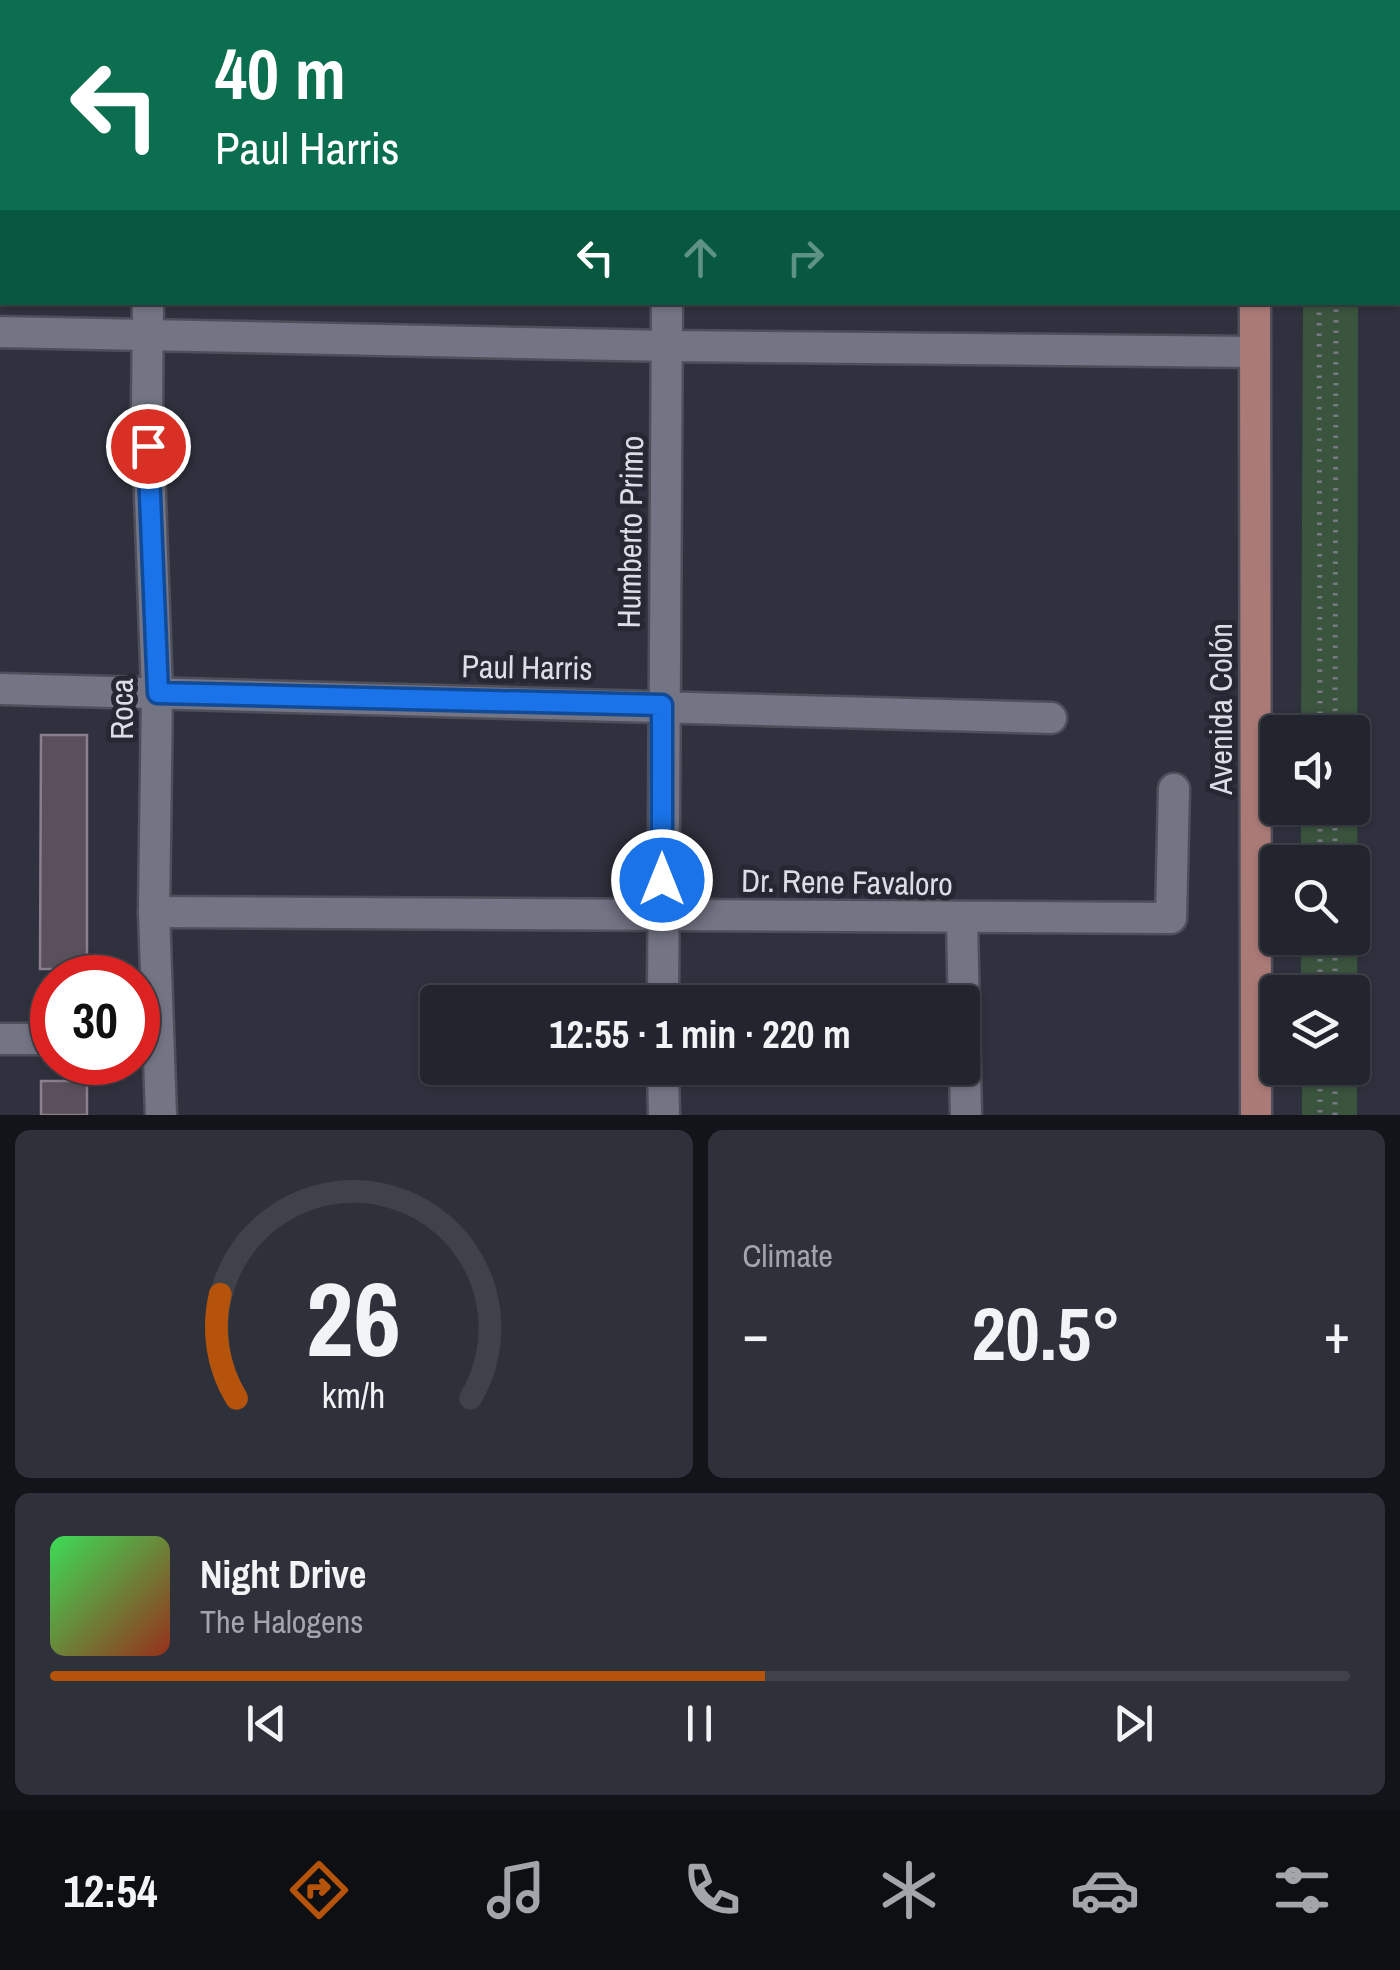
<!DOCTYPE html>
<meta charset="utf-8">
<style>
:root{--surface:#23252e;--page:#2f313a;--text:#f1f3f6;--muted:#a3a5aa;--line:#40424a;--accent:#b45309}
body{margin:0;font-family:"Archivo Narrow",sans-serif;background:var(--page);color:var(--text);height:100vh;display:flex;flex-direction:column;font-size:38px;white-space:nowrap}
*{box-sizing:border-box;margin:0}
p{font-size:32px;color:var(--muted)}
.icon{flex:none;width:55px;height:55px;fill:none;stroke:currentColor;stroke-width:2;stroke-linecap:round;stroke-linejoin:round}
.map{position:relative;height:1115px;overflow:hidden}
.side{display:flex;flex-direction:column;gap:15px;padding:15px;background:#131419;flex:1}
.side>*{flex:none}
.hud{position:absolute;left:0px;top:0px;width:1400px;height:305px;box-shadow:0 2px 8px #0004,0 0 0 2px var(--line);background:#0b6e4f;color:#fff;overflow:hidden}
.fabs{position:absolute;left:1260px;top:715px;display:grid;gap:20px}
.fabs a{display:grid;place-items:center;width:110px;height:110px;border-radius:10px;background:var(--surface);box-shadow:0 2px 8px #0004,0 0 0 2px var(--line);font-size:50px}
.speed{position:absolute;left:30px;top:955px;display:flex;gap:20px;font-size:50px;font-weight:700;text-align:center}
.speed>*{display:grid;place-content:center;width:130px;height:130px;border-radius:50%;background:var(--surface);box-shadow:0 2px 8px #0004,0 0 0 2px var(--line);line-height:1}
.speed .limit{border:15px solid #d22;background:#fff;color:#111}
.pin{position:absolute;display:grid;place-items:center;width:85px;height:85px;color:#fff;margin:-42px;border:5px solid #fff;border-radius:50%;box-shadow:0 2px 10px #0007}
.me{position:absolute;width:110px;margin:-55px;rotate:0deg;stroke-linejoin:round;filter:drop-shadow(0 0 8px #0008)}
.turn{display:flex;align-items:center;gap:35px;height:210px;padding:0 50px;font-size:45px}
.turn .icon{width:130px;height:130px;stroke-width:2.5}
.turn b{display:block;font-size:70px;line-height:85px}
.lanes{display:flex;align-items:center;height:95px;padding:0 50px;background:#0003;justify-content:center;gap:50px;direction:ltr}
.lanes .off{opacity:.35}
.big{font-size:75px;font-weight:800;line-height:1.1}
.side .tile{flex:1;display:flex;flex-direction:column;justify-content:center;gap:15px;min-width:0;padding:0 35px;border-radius:15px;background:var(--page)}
.side .dial{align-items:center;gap:0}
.dial svg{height:260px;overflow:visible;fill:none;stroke:var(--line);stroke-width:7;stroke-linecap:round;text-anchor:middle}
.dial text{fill:var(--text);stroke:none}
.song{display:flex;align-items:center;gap:30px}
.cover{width:120px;height:120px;border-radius:15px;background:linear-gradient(135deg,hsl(130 70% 55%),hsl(10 70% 35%))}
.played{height:10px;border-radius:5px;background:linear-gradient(90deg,var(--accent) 55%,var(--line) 55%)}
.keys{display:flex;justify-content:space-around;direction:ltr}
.heat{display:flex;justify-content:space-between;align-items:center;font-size:55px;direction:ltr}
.side .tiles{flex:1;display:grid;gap:15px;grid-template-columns:1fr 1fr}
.tile:last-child{grid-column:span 2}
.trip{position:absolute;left:420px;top:985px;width:560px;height:100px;border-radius:10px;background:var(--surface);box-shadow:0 2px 8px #0004,0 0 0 2px var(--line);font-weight:800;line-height:100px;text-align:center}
.menu{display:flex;height:160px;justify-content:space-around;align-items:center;background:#0e0f12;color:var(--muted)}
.menu .icon{width:70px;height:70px}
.menu .on{color:var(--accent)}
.menu b{font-size:45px;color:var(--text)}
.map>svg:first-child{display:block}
.green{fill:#3a543e}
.building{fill:#5a505c;stroke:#8a7f8c;stroke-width:2.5}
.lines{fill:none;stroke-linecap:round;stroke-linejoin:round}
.minor-casing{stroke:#4e4f5a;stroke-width:35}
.major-casing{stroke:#4e4f5a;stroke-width:35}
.path{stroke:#777883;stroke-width:5;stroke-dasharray:2.5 8;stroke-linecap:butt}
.minor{stroke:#737585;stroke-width:30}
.major{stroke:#aa7a76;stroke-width:30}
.route-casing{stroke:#114b97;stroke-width:25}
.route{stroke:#1a73e8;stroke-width:18}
.labels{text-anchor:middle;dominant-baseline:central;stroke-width:10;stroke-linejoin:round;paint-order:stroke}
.street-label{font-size:32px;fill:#dcdde5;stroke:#252733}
</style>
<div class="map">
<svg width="1400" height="1115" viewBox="0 0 1400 1115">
<rect width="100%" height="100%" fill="#2f313e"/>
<path class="green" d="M1303,303H1358L1357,1115H1302V1068H1352V992H1301V938H1352V862H1301V808H1352V732H1301Z"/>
<g class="building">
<path d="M41,735H87V969H40Z"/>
<rect x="41" y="1081" width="46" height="34"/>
</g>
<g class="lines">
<defs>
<g id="minor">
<path d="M654,0V2"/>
<path d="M1203,0L1257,1"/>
<path d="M156,2V0"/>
<path d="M148,302L147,411L157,693L154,912L161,1115"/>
<path d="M0,332L669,346L1255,352"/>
<path d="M0,689L1051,718"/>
<path d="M154,912L1171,918L1174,789"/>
<path d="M962,918L966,1115"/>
<path d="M663,1002L667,302"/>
<path d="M0,1039H52"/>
<path d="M663,1068L664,1115"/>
</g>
<g id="major">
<path d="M1257,2V0"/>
<path d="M1255,302L1256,1115"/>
</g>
</defs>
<use href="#minor" class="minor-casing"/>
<use href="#major" class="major-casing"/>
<g class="path">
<path d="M1319,0V2"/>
<path d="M1337,2V0"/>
<path d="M1319,302L1320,732"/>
<path d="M1335,732L1336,302"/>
<path d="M1320,808V862"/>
<path d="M1335,862V808"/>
<path d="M1320,938V992"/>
<path d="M1335,992V938"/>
<path d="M1320,1068V1115"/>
<path d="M1335,1115V1068"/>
</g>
<use href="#minor" class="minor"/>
<use href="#major" class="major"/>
</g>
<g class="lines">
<defs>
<path id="route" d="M148,446L158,693L662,705V880"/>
</defs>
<use href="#route" class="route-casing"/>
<use href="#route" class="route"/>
</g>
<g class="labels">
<g class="street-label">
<text transform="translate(630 532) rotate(-89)">Humberto Primo</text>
<text transform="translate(527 667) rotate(1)">Paul Harris</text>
<text transform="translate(121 709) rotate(-90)">Roca</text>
<text transform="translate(1220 709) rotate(-90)">Avenida Colón</text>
<text transform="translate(847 882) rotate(1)">Dr. Rene Favaloro</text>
</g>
</g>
</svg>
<div class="fabs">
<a><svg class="icon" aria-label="sound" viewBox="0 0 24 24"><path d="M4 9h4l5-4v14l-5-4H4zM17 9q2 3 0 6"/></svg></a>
<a><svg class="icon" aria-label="search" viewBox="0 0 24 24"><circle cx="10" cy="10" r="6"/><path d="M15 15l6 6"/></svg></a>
<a><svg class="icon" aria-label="layers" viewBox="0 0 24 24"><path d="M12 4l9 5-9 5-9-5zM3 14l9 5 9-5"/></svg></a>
</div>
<div class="speed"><div class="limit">30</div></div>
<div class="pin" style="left:148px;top:446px;background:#d93025"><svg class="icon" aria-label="arrive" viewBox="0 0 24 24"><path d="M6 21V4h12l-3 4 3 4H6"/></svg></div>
<svg class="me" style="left:662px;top:880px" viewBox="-20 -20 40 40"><circle r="17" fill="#1a73e8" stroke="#fff" stroke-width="3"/><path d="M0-11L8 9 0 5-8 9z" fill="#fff"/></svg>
<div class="trip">12:55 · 1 min · 220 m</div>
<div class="hud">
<div class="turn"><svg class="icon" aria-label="left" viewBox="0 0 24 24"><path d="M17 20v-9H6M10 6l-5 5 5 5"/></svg><div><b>40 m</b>Paul Harris</div></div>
<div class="lanes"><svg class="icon" aria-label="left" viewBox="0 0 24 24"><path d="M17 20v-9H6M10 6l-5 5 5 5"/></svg><svg class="icon off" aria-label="ahead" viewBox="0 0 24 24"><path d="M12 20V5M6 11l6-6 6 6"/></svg><svg class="icon off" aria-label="right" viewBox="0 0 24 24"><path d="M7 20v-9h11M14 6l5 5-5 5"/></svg></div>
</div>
</div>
<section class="side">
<div class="tiles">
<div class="tile dial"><svg viewBox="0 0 100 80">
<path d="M14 69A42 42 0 1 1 86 69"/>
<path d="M14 69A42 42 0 0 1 9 37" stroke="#b45309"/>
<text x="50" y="56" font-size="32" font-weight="700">26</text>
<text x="50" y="72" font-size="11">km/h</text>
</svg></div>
<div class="tile"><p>Climate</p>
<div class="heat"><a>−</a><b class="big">20.5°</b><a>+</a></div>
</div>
<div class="tile">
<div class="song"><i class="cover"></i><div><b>Night Drive</b><p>The Halogens</p></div></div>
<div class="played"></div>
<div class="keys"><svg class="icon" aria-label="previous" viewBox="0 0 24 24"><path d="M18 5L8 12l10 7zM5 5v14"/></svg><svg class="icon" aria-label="pause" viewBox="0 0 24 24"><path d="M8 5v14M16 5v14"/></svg><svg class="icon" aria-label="next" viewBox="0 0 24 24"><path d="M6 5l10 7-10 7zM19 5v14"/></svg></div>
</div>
</div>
</section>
<nav class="menu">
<b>12:54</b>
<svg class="icon on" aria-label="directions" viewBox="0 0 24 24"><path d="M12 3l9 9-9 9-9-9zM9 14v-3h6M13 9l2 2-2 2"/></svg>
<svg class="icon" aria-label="music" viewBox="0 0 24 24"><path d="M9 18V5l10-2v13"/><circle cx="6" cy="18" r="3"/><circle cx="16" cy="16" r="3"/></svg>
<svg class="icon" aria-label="phone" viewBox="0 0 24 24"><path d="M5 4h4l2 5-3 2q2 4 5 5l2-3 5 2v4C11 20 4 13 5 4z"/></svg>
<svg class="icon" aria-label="climate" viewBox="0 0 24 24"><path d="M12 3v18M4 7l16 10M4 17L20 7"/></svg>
<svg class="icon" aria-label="car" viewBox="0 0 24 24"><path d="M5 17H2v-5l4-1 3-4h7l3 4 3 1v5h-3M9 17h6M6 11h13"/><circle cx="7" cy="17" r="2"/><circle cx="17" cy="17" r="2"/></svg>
<svg class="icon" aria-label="filters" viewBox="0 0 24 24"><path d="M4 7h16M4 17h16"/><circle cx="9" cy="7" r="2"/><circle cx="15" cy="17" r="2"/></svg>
</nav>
